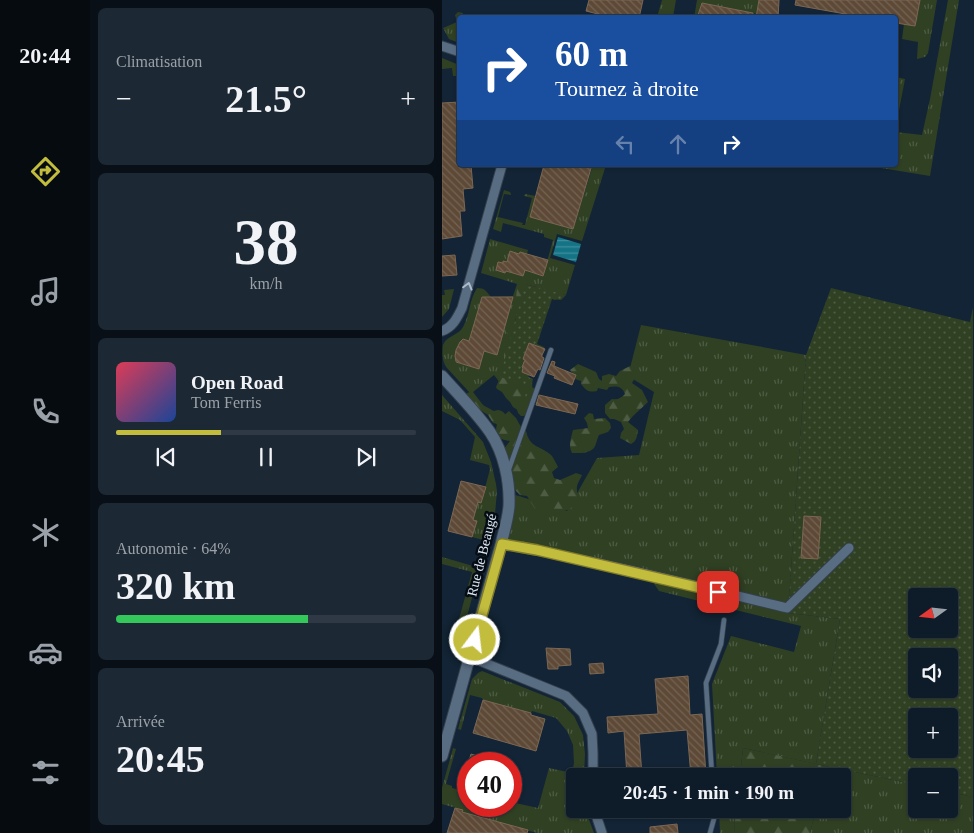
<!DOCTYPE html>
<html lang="fr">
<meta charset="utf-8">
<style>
:root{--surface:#0e1b28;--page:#1c2834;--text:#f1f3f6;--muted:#9ba1a8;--line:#2e3945;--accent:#c3bd3e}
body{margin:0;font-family:"Times New Roman",serif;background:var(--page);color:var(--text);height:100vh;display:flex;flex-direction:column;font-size:19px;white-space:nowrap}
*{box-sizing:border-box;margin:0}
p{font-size:16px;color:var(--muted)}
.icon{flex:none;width:28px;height:28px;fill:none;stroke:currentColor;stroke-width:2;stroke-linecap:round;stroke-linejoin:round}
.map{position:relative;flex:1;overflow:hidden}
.side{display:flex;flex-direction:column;gap:8px;padding:8px;background:#080f16;width:352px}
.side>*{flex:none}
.banner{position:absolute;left:15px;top:15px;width:441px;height:152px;border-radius:5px;box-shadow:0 1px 4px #0004,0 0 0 1px var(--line);background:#1a4fa0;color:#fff;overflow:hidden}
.needle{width:32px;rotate:255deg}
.tools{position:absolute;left:466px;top:588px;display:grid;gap:10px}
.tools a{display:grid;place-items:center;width:50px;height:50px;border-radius:5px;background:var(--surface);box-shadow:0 1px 4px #0004,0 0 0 1px var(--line);font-size:25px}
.speed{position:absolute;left:15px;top:752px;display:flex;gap:10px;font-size:25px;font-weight:700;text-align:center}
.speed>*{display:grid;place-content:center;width:65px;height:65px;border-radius:50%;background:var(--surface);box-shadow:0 1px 4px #0004,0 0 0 1px var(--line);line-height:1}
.speed .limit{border:8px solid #d22;background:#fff;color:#111}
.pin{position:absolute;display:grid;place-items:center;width:42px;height:42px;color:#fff;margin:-21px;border-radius:10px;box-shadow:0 2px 8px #0006}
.me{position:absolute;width:55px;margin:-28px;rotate:15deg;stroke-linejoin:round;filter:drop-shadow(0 0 4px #0008)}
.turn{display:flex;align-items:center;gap:18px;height:105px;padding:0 15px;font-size:22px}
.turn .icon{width:65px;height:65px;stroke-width:2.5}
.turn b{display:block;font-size:35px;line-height:42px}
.lanes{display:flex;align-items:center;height:48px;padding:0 15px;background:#0003;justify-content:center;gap:25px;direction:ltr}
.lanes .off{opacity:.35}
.big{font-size:38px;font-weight:700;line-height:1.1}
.side .widget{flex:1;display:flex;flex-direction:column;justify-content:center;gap:8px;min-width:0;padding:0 18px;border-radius:8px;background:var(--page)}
.side .dial{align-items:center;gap:0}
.dial b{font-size:65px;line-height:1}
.song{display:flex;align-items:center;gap:15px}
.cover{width:60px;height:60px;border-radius:8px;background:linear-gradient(135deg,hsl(350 70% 55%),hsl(220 70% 35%))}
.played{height:5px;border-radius:2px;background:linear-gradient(90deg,var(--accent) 35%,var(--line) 35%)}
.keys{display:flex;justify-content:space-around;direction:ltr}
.heat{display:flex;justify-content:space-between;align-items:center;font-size:28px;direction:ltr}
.charge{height:8px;border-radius:4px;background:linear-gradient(90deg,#34c759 64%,var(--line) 0)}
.trip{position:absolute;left:124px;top:768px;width:285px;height:50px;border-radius:5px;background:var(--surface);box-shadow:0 1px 4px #0004,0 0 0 1px var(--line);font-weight:700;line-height:50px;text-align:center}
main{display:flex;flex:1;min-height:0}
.dock{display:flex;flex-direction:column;width:90px;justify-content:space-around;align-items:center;background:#060b10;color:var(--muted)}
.dock .icon{width:35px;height:35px}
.dock .on{color:var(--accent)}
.dock b{font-size:22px;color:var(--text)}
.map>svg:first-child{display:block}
.grass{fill:url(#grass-tufts);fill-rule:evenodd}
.forest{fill:url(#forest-firs)}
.garden{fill:url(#garden-dots);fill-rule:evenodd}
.water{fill:url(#water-rules)}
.building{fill:url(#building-back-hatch);stroke:#7c6753}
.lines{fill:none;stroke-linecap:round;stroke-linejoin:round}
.service-casing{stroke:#34404f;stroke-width:6}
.minor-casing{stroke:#34404f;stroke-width:11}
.tertiary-casing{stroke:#34404f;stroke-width:13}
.service{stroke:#596d82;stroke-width:4.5}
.minor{stroke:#596d82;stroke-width:9}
.tertiary{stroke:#596d82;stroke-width:11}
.oneway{stroke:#adbcca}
.route-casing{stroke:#7f7b28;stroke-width:12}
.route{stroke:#c3bd3e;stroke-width:9}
.labels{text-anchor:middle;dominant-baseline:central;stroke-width:5;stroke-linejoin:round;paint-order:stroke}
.street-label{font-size:14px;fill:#dae6f1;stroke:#060c14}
</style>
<main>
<nav class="dock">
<b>20:44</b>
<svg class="icon on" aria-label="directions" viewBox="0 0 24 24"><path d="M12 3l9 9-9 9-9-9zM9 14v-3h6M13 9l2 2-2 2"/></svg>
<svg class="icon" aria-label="music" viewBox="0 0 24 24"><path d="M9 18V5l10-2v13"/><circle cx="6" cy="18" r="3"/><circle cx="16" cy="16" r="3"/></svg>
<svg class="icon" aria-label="phone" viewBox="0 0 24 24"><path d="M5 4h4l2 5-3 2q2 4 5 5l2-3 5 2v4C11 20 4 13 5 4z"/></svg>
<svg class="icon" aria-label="climate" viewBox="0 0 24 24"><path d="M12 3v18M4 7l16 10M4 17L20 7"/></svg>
<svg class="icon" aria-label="car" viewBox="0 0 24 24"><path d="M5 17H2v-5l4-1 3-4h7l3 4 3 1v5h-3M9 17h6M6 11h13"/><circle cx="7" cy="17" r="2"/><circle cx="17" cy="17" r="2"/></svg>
<svg class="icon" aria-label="filters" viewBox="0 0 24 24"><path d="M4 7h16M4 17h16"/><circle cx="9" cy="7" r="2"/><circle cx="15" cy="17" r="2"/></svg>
</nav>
<section class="side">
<div class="widget"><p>Climatisation</p>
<div class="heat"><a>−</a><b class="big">21.5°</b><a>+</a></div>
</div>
<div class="widget dial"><b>38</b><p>km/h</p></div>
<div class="widget">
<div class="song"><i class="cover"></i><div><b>Open Road</b><p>Tom Ferris</p></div></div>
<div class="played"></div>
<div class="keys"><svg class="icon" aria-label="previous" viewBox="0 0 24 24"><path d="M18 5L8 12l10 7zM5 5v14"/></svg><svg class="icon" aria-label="pause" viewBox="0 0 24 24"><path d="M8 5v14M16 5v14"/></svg><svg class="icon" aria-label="next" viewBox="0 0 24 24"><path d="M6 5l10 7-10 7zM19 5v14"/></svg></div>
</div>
<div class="widget"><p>Autonomie · 64%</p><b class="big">320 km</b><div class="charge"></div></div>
<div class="widget"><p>Arrivée</p><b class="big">20:45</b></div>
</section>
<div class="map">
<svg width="532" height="833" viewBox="0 0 532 833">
<defs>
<pattern id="grass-tufts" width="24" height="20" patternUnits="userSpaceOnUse" patternTransform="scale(1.25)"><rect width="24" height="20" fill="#304023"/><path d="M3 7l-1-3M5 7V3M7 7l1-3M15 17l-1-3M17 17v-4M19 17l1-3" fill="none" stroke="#4d5c43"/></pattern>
<pattern id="forest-firs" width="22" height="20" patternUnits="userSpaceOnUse" patternTransform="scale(1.25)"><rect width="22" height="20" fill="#304023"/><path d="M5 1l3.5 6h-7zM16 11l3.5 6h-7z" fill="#4d5c43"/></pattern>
<pattern id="garden-dots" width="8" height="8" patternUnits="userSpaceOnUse" patternTransform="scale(1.25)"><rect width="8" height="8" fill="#304023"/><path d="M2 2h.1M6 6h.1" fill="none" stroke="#4d5c43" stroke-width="1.8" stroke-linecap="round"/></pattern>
<pattern id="water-rules" width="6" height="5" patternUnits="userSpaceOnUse" patternTransform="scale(1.25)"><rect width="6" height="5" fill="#147486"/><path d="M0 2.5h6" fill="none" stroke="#418e9d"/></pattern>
<pattern id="building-back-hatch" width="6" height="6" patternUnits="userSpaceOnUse" patternTransform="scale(1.25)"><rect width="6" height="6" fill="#5d4936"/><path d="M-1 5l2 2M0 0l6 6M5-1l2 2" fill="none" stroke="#746354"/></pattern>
</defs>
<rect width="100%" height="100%" fill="#122435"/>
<g class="grass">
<path d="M220,0H234L231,17H215Z"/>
<path d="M255,0H317L315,14L260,3L255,17L252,18Z"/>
<path d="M478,0H495L486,53L483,57L475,59L476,42L460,39L462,24L473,26Z"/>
<path d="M506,0H517L488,176L421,165H454V132L480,135L488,99Z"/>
<path d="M16,12L21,13L20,17L18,18L17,43L7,39L1,28L15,22L13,15Z"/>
<path d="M0,58L17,65V76H11L10,68L0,69Z"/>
<path d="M454,77L463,79L454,126Z"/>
<path d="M151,165H164L140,241L115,234L108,258L133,265L124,295L83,284L58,377L92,388L93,390L85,413L82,416H79L76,413L74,406L75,405L52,375L31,392L54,422L67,411L74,418L79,427C75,434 70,438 62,436L50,417L5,368C0,362 0,353 1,345C4,336 17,335 21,327C28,315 27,300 35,288C43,288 44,291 49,297L71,296L75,284L39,273L48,239L86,250L85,254L78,252L77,254L68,252L65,262L61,261V263L56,262L54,270L63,272L66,265L73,267L71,273L81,276L83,270L101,276L111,240L102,237V234L61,223L59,232L51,229L62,190L68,192L69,194V195L62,194L56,217L81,223L80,225H83L90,198L82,196L83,194L94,196L88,217L131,229ZM40,297H71L55,355L42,351L37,369L13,362C14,351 15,348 20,339L27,341Z"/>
<path d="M12,289L7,309L0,317V295H3L2,290Z"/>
<path d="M199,325L364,355L346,613L398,619L374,764L301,748L298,776H275L270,684L289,636L352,652L359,626L217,591L206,575L60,544L67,493L125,511L155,458L197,455L212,392L186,376Z"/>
<path d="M0,395L41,442L49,462L54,484L55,491L53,514L45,541L30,537L34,522L31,520L36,502L39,503L48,469L47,465L28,460L33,437L18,420L0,411Z"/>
<path d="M0,557L38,568L16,650L9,648L30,572L0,564Z"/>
<path d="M40,671L118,702L132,716L141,735L143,754L142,776H132V809H144L146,817L152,833H95L20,812L21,810L0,804V788L11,748L14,749L4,784L10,786V788L18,790L19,788L26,790V806H69V802L96,808L107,768L130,773L132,763L131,745L125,731L114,718L90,711L89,713L41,700L40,698L28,695L19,730L16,729L30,679L36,673Z"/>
<path d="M384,766L475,785V809H508V792L531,797V833H368L374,809H400V776H382Z"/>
<path d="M277,809H294L292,833H278Z"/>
</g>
<g class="forest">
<path d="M79,282L83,283L88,287C98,287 113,288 121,294V296L113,300L107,298L83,336L77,372L87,375L86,377L90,379C90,386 92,389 86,394H83L82,398L84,403L82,407L84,410C83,414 82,415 78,414L77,411L71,407L68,402L64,398L60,392L55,389L54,387L57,380L56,376L57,368L62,361V352C74,340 54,328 75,321L76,318C69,306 72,309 74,298C75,291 74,287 79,282Z"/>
<path d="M136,364L154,372L157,379L160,381V376L167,374L174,376L178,371L188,366L192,369L194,376L190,383L200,390L206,402C199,409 192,414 186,422L196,430C195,436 195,441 189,444L178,438L179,433L182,429L179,422L172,419H168L163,413V405L170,399C176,400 179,398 183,394C180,386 174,386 167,387L165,390L156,388L155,391C146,393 144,390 139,384V381L133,379L134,375L131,374L128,370Z"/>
<path d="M28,392C32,395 36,398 37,403C39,404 50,410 52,411C53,411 54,410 56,410C63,411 65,416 65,422L76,423L77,428L84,431C88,449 99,445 110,456C112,459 114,463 116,467L110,472L112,478L118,480L134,473L140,475C138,480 134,485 135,490C135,495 136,493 135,498C132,517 106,511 93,509L85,496L78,495L73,490L61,450L68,441C56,439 52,436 55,424L51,423L46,415L26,402L24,396L25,393Z"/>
<path d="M147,413L151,414L152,419L163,418L168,423L169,428L166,432L157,435C155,439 154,445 152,448C146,454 137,453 130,453C126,446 129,438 131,430L146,428L145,423L142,418Z"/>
<path d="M301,748L384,766L382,776H298Z"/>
<path d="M294,809H374L368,833H292Z"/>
</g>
<g class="garden">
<path d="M83,284L124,295L119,300L110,299L95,344L102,347L103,349L87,343L81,359L83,360L80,367L81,368L80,372L87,375L86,377L91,379L89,386L58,377Z"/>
<path d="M389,288L528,322L531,307V797L508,792V776H475V785L374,764L398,619L346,613L364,355ZM475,596H508V629H475ZM475,656H508V689H475ZM475,716H508V749H475Z"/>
</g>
<path class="water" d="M116,237L139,244L134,262L111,255Z"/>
<g class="building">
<path d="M147,0H201L197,18H172L144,11Z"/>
<path d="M317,0H337L336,18H314Z"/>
<path d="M354,0H478L473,26L454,23V18H426L353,5Z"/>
<path d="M260,3L311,13V18H255Z"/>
<path d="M18,102V165H29L31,188L21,189L23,211H18L20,236L0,239V103Z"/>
<path d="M102,165H150L131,229L88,217Z"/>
<path d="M68,251L77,254L78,252L106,260L101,276L83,270L81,276L64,271L63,273L54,270L56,262L61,263V261L65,262Z"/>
<path d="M13,255L15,275L0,276V256Z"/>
<path d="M40,297H71L55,355L42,351L37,369L14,362L13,356L14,350L18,342L21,339L27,341Z"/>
<path d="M87,343L103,349L100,355V357L102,358L98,370L96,369L92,377L80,372L81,368L80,367L83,360L81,359Z"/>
<path d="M110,361L113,362L112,366L134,375L130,385L112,378L113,376L105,373Z"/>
<path d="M97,395L136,404L133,414L94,405Z"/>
<path d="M19,481L44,487L39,503L36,502L31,520L35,521L30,537L6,531Z"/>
<path d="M362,516L379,517L376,559L359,558Z"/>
<path d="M104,648L128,649L129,665L116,666V669H106Z"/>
<path d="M161,663L162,673L148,674L147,664Z"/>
<path d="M246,676L248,715L260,714L264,776H249L245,730L197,734L200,776H185L182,731L166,733L165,717L216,714L213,679Z"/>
<path d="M41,700L89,713V715L103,719L94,751L31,733Z"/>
<path d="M29,754L52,761V764H26Z"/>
<path d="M13,808L21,810L20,812L86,830L85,833H5Z"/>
<path d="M235,824L236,833H208V827Z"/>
</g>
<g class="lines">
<defs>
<g id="service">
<path d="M67,469L109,350"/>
<path d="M270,776L264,683L279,644L282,620"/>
<path d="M268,833L273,815V809"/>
</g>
<g id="minor">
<path d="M0,46L18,52"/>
<path d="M0,331C11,327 15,318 20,308L60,165"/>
<path d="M59,544C156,561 250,585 345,608L407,548"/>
<path d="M28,657L124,696L141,713L150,734L151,753V776"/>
<path d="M152,809L160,833"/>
</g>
<path id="tertiary" d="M0,376C16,394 34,412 48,432C62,453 68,481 67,506C66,519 62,531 59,544L0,756"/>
</defs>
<use href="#service" class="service-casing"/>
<use href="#minor" class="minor-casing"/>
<use href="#tertiary" class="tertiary-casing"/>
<use href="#service" class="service"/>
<use href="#minor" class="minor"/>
<use href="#tertiary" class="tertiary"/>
</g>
<defs><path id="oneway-chevron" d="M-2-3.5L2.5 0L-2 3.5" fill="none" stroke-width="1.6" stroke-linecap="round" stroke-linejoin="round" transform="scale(1.25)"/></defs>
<use class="oneway" href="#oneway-chevron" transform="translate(26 286) rotate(-75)"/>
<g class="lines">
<defs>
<path id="route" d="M33,640L60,544L95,550L276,592"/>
</defs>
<use href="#route" class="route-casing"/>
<use href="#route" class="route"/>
</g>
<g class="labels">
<g class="street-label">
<text transform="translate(40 555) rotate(-76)">Rue de Beaugé</text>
</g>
</g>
</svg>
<div class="tools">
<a><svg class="needle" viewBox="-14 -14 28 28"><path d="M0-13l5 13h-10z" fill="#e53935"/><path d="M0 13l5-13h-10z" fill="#9ba1a8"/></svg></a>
<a><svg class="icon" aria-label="sound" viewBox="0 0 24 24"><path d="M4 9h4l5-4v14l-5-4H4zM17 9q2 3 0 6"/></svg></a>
<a>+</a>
<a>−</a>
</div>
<div class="speed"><div class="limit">40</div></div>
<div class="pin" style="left:276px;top:592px;background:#d93025"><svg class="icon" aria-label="arrive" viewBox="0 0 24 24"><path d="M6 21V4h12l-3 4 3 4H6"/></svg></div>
<svg class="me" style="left:33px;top:640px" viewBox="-20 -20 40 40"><circle r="17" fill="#c3bd3e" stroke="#fff" stroke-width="3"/><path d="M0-11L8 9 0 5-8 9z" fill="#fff"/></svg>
<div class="trip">20:45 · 1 min · 190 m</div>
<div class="banner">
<div class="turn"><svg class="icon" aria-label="right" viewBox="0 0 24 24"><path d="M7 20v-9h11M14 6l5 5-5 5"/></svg><div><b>60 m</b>Tournez à droite</div></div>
<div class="lanes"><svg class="icon off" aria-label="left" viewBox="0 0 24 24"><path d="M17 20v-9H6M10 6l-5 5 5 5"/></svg><svg class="icon off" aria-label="ahead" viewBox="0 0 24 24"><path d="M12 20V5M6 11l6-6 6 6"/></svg><svg class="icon" aria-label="right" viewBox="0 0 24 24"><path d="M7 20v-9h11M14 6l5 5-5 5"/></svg></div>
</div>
</div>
</main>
